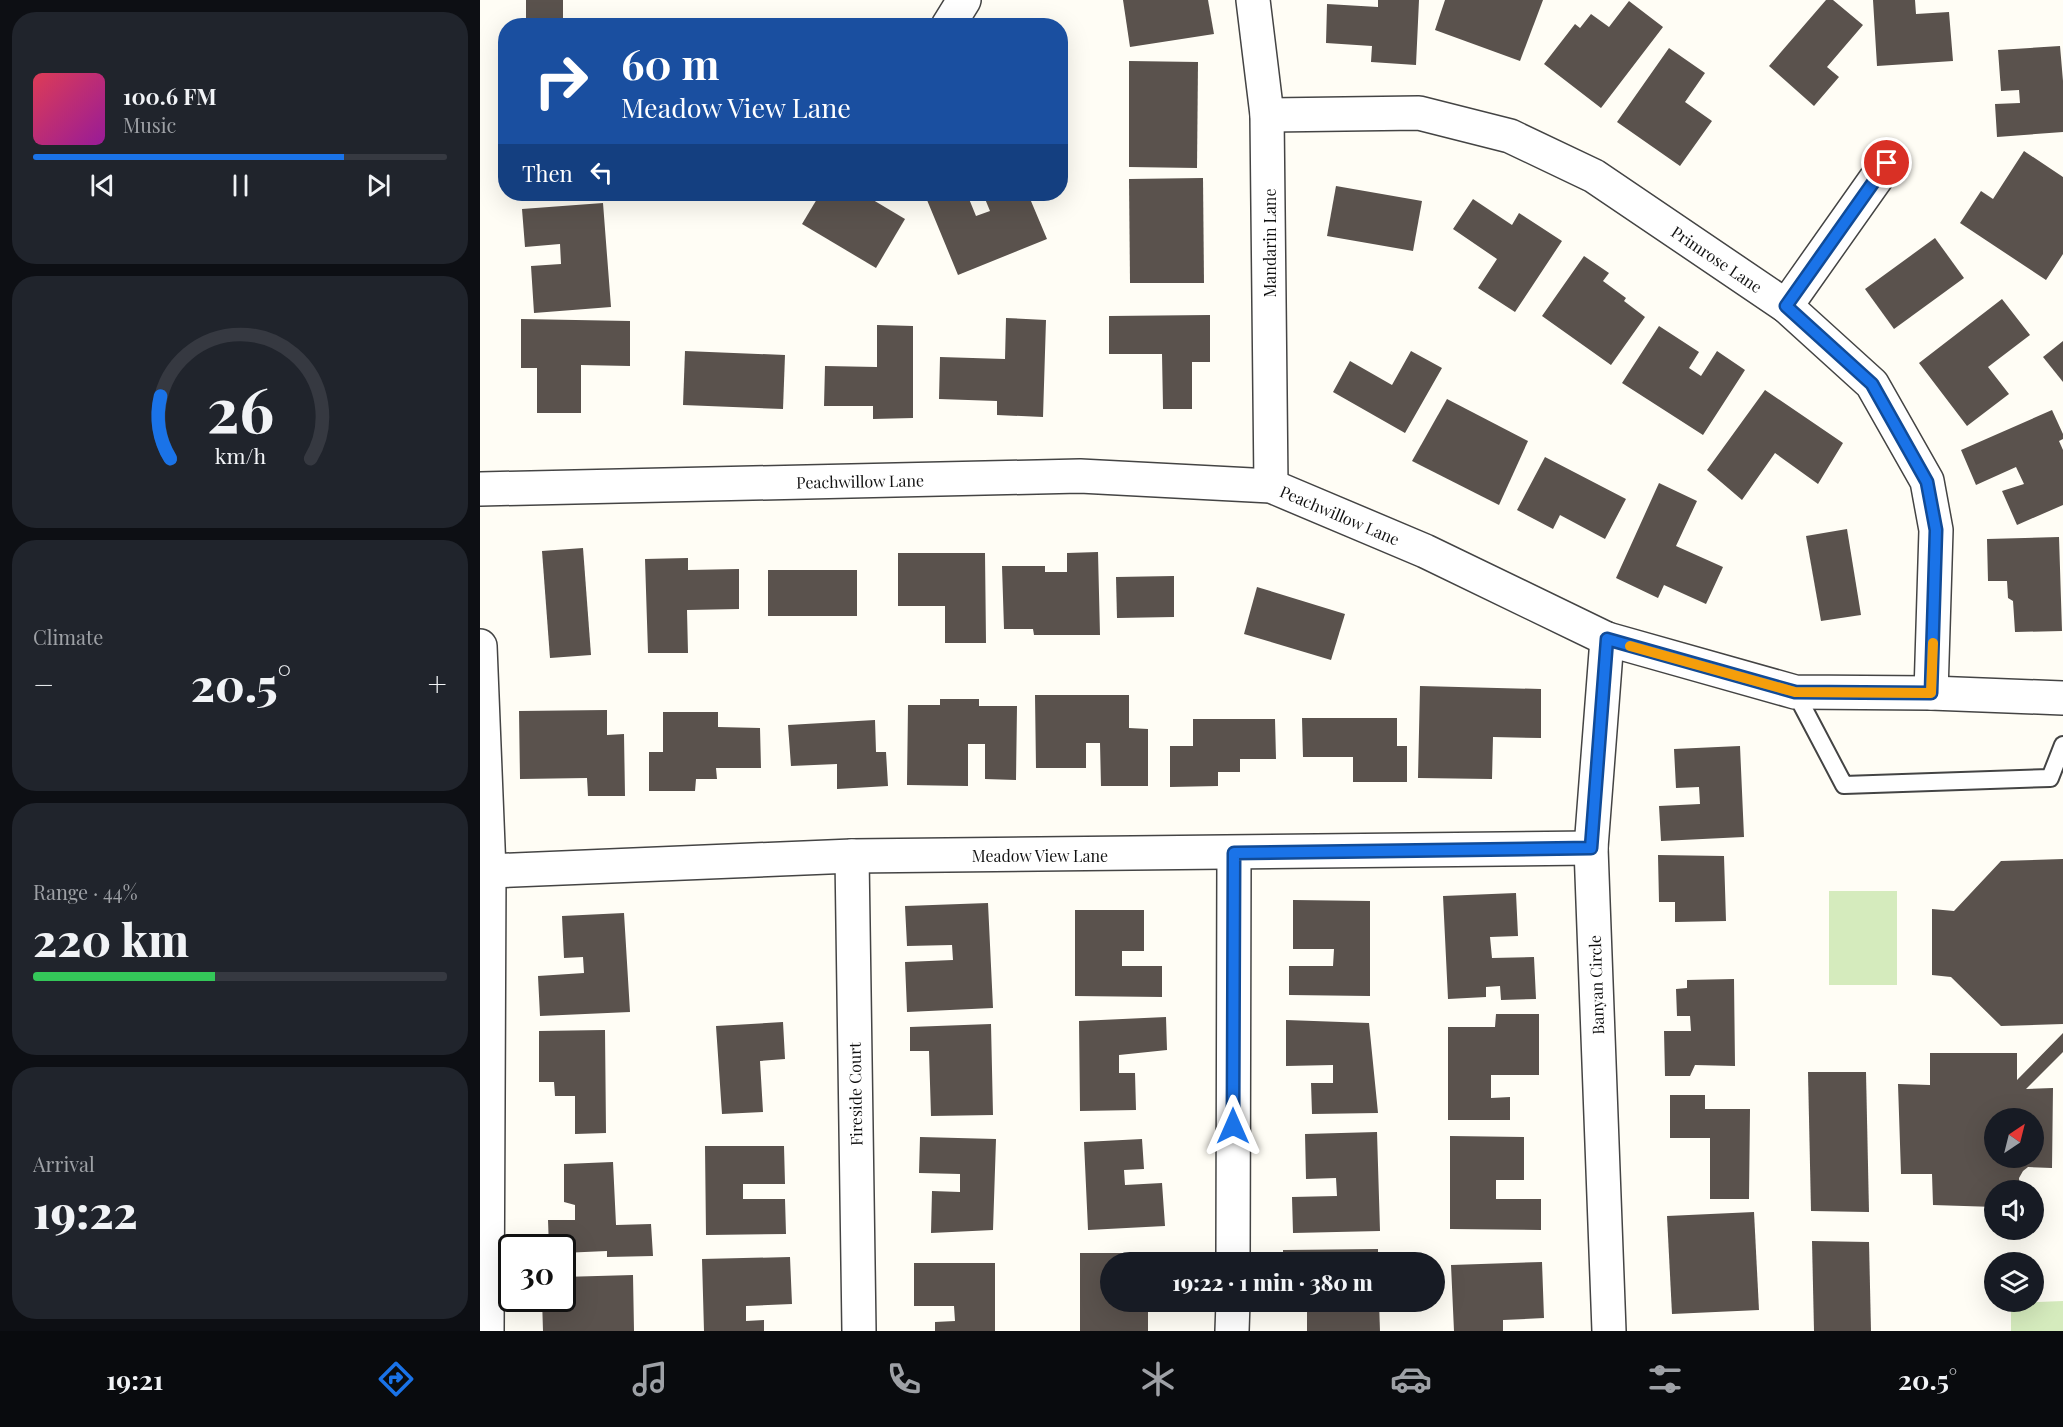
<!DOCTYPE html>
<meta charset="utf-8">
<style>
:root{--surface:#171b24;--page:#20242c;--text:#f1f3f6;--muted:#9ea1a6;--line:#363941;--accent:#1a73e8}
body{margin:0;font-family:"Playfair Display",serif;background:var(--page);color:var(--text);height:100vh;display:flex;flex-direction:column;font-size:22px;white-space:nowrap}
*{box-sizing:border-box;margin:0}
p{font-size:20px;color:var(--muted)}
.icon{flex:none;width:33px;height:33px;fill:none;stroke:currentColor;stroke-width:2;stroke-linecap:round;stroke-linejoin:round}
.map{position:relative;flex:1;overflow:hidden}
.drawer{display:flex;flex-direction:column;gap:12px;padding:12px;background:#0d0f14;width:480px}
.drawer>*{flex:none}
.guide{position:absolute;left:18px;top:18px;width:570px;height:183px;border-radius:24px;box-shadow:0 6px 24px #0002;background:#1a4fa0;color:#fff;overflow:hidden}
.needle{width:39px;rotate:35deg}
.buttons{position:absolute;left:1504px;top:1108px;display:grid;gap:12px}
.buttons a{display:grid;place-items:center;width:60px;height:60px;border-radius:50%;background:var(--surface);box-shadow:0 6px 24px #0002;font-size:30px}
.speed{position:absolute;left:18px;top:1234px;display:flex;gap:12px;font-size:30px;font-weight:700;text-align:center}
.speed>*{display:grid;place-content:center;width:78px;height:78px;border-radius:50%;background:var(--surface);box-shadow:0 6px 24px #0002;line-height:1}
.speed .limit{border:3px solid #111;border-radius:9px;background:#fff;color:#111}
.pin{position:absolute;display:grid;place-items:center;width:51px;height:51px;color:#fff;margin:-26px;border:3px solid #fff;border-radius:50%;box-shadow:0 2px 6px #0007}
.me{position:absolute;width:66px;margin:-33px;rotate:0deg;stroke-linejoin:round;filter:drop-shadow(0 0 4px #0008)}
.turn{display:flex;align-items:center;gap:21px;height:126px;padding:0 24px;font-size:27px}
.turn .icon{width:78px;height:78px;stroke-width:2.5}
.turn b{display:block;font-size:42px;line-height:51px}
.then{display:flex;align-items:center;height:57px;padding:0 24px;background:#0003;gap:12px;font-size:22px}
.big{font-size:45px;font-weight:800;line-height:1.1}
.drawer .card{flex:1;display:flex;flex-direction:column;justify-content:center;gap:9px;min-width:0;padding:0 21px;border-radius:24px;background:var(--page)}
.drawer .dial{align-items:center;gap:0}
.dial svg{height:156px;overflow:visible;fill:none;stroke:var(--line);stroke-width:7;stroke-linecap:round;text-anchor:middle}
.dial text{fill:var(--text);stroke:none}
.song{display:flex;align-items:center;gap:18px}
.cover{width:72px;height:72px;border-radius:9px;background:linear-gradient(135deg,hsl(350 70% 55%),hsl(300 70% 35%))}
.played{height:6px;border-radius:3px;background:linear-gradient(90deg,var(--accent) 75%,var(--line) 75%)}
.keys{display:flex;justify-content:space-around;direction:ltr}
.heat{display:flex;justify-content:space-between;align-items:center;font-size:33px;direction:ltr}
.charge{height:9px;border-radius:4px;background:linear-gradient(90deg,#34c759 44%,var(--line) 0)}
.trip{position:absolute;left:620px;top:1252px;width:345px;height:60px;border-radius:30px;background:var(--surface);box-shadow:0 6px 24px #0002;font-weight:800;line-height:60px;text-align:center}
.dock{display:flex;height:96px;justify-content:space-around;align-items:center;background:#090b0e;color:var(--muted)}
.dock .icon{width:42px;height:42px}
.dock .on{color:var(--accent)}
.dock b{font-size:27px;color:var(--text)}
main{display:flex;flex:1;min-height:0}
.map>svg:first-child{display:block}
.green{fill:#d5ebbd}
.building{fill:#5a524d;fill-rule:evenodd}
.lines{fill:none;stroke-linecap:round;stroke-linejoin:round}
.lane-casing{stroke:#444;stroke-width:20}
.street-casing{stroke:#444;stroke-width:36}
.lane{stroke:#fff;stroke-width:16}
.street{stroke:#fff;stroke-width:33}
.route-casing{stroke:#114b97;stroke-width:15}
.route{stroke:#1a73e8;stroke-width:10}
.slow{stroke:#f59e0b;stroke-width:10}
.labels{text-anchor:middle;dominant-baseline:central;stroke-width:6;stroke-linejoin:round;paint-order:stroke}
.street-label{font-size:16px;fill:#111;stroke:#fff}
</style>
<main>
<section class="drawer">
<div class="card">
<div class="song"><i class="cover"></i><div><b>100.6 FM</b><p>Music</p></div></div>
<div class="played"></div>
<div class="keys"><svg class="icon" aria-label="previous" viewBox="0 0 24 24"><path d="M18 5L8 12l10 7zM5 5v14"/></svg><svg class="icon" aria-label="pause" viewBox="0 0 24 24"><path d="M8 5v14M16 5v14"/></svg><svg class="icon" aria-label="next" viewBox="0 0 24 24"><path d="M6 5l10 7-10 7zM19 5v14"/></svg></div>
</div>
<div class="card dial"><svg viewBox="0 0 100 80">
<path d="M14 69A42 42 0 1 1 86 69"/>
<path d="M14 69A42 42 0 0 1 9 37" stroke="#1a73e8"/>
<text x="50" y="56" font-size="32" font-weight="700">26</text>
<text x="50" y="72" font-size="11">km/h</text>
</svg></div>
<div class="card"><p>Climate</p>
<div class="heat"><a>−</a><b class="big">20.5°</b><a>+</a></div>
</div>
<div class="card"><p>Range · 44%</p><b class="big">220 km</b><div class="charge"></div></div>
<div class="card"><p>Arrival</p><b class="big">19:22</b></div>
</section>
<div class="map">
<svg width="1583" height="1331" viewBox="0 0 1583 1331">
<rect width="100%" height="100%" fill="#fffdf5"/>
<g class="green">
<rect x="1349" y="891" width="68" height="94"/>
<path d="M1583,1301V1331H1531V1303Z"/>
</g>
<g class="building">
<rect x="46" y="0" width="37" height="26"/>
<path d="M643,0H728L734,34L650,47Z"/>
<path d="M898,0H939L936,65L891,62L892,46L846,43L847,4L898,7Z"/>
<path d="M965,0H1063L1040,61L955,30Z"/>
<path d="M1346,0H1353L1383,25L1347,67L1359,77L1334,106L1289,66Z"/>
<path d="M1393,0H1435L1436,14L1469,12L1473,61L1397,66Z"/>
<path d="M1149,1L1183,27L1121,108L1064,64L1095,24L1100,28L1111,14L1129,27Z"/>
<path d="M1580,46L1583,81V132L1517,137L1515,104L1540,103L1539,90L1521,91L1518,50Z"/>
<path d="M1189,48L1225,73L1205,102L1232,121L1200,166L1137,122Z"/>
<path d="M649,61L718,62L717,168L649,167Z"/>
<path d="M1544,151L1583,177V254L1566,280L1480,223L1501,191L1513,199Z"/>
<path d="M723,178L724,283H650L649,179Z"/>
<path d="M856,186L942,201L933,251L847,236Z"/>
<path d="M340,194H383L425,219L396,268L322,224Z"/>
<path d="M463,194H487L496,216L510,211L503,194H548L567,239L478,275L447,200Z"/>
<path d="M993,199L1032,225L1039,213L1082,241L1035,312L998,288L1017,259L973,229Z"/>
<path d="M123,203L131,307L54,313L51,266L81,264L80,244L45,247L42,209Z"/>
<path d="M1455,238L1484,278L1414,329L1385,289Z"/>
<path d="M1104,256L1129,273L1123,281L1146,298L1144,301L1165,317L1131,365L1062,316Z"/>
<path d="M1522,299L1550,335L1508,367L1529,394L1487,426L1439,363Z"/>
<path d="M730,315V362H712V409H683L682,354H629V316Z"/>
<path d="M526,318L566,320L563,417L517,415V401L459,399L460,357L525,359Z"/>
<path d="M41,319L150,321V366L101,365V413H57V368H41Z"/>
<path d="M397,325L433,326V418L393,419V406H344L345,366L397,367Z"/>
<path d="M1179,326L1219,352L1209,368L1221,376L1237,351L1265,370L1223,435L1142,383Z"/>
<path d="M1583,341V382L1563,357Z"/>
<path d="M205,351L305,355L303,409L203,405Z"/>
<path d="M931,351L962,368L925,433L853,392L870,361L912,385Z"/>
<path d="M1285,390L1363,443L1338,484L1295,453L1262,500L1227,470Z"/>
<path d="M967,399L1048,441L1019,505L932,461Z"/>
<path d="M1572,410L1583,434V439L1579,441L1583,450V505L1537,525L1522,491L1544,484L1536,467L1496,485L1481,450Z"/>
<path d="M1065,457L1146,499L1125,539L1080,515L1073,529L1037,510Z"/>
<path d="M1179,483L1217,501L1196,546L1243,567L1226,604L1184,585L1178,598L1136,578Z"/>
<path d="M1367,529L1381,615L1341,621L1326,536Z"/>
<path d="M1579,537L1582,631L1535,632L1533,601L1528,598L1527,581H1508L1507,539Z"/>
<path d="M103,548L111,655L70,658L62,551Z"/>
<path d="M618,552L620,635H554L553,629H524L522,566H565V572H587V553Z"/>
<path d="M418,553H505L506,643H465V606H418Z"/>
<path d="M208,558V570L259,569V609L207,610L208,653H168L165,559Z"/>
<rect x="288" y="570" width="89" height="46"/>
<path d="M694,576V617L637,618L636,577Z"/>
<path d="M777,587L865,614L851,660L764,634Z"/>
<path d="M940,686L1061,689V738L1013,737L1012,779L938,778Z"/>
<path d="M555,695H649V728L668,729V786H621L620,743H606V768H556Z"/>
<path d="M460,699H499V706H537L536,780L505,779V744H488V786L427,785L428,705H460Z"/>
<path d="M127,710V735L144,734L145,796H108L107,778L40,779L39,711Z"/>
<path d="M183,712H238V727L280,728L281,768H236L237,779H216L215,791H169V752H183Z"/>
<path d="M822,718H917V746H927V782H873V757H823Z"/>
<path d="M713,719H795L796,759H760V772H738V786L690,787V746H713Z"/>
<path d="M395,720L396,752H406L408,786L357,789V764L311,766L308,725Z"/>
<path d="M1260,746L1264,837L1181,841L1179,806L1220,804L1219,787L1196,788L1194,749Z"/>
<path d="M1178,855L1244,856L1246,921L1195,922V902H1179Z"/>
<path d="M1583,859V1024L1521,1026L1471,977L1452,975V909L1474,911L1521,861Z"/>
<path d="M1036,893L1038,936L1010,937L1012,958L1054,957L1056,999L1021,1000L1020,986L1006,987V997L968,999L963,896Z"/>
<path d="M813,900L890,901V996L809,995V966H853L854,949H813Z"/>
<path d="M508,903L513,1008L427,1012L425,962L473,960L472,945L427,946L425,906Z"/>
<path d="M595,910H664V951H642V966H682V997L595,996Z"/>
<path d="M144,913L150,1012L60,1016L58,976L104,973L103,957L84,958L82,916Z"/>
<path d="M1254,979L1255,1066L1215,1065L1210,1076H1185L1184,1031H1211L1210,1016H1197L1196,989L1207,988V980Z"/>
<path d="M1016,1014H1059V1075H1011V1098L1030,1097V1120H968V1027H1015Z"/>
<path d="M686,1017L687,1050L639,1055V1073H655L656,1110L600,1111L599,1021Z"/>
<path d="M806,1020L889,1023L898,1113L832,1114L831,1083H853V1065L806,1066Z"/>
<path d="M303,1022L305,1059L280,1061L283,1112L242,1114L236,1026Z"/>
<path d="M511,1024L513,1115L451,1116L449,1051H430V1027Z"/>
<path d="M125,1030L126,1133L95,1134V1096H75L74,1082H59V1031Z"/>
<path d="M1583,1033V1052L1546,1089L1573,1088L1572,1168L1548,1167L1543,1171L1539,1178L1540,1191H1515V1207L1453,1205L1452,1174H1421L1418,1084L1450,1085V1053H1537V1080ZM1515,1119H1554V1158H1515Z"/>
<path d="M1328,1072H1386L1389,1212L1331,1211Z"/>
<path d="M1190,1095H1225V1109H1270L1269,1199H1230V1138H1190Z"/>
<path d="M897,1132L900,1231L813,1233L812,1197L857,1196L856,1178L826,1179L825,1134Z"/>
<path d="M970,1136L1044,1137V1180H1016V1199H1061V1230L970,1229Z"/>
<path d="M440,1137L516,1139L513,1230L451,1233L452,1191L480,1192V1174L439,1173Z"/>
<path d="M662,1139L664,1169L644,1170L645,1185L682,1183L685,1226L608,1230L604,1142Z"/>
<path d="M225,1146H304L305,1184H263V1199H305L306,1234L226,1235Z"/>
<path d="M133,1162L136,1225L171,1224L173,1256L127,1257V1251L82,1253V1248H69L68,1220H95V1205L84,1202V1164Z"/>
<path d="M1274,1212L1279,1310L1192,1314L1187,1216Z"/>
<path d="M1332,1241L1389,1242L1391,1331H1334Z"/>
<path d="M898,1249V1263H803V1250Z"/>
<path d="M600,1253H688V1263H630V1302H650V1306H668V1331H600Z"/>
<path d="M310,1257L312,1304L266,1306V1321L284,1320V1331H224L222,1259Z"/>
<path d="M1062,1262L1064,1318L1023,1320V1331H974L971,1265Z"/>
<path d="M434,1263H515V1331H455V1322L475,1321L474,1306H434Z"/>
<path d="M153,1275L154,1331H63L62,1299H82V1277Z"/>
<path d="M827,1302H899L900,1331H827Z"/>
</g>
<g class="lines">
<defs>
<path id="lane" d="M1315,692L1364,785L1570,778L1583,745"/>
<g id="street">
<path d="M773,0L787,115L791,486"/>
<path d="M468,26L484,0"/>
<path d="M787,115L939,113L1030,136L1114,176L1306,306L1392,384L1447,481L1456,530L1451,693"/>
<path d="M1306,306L1407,163"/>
<path d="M0,489L600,476L791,486L945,551L1127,639L1315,692L1451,693L1583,698"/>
<path d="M1127,639L1111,848L1129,1331"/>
<path d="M0,646L9,871L7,1331"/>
<path d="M372,856L379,1331"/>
<path d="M9,871L372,856L1111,848"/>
<path d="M753,1263L754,853"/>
<path d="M752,1331L753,1302"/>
</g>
</defs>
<use href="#lane" class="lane-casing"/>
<use href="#street" class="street-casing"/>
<use href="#lane" class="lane"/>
<use href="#street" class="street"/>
</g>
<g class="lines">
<defs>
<path id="route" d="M753,1126L754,853L1111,848L1127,639L1315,692L1451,693L1456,530L1447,482L1392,384L1306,306L1407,163"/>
</defs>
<use href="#route" class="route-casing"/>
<use href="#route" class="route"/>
<path class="slow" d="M1150,646L1315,692L1451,693L1453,643"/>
</g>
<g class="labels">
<g class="street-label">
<text transform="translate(789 243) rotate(-90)">Mandarin Lane</text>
<text transform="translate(1237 259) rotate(34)">Primrose Lane</text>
<text transform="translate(380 481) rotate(-1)">Peachwillow Lane</text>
<text transform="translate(860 515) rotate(23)">Peachwillow Lane</text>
<text x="560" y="855">Meadow View Lane</text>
<text transform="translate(1116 985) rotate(-92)">Banyan Circle</text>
<text transform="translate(375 1094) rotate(-91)">Fireside Court</text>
</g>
</g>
</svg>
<div class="buttons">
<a><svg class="needle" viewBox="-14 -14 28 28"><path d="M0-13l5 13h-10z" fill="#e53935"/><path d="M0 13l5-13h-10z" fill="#9ea1a6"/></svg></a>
<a><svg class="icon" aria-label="sound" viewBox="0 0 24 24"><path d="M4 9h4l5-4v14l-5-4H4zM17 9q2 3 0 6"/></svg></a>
<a><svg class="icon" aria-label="layers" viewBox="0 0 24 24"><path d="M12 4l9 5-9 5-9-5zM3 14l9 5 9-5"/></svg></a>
</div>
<div class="speed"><div class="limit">30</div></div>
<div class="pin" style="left:1407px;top:163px;background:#d93025"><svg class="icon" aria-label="arrive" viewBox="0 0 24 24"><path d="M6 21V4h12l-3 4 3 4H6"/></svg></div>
<svg class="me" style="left:753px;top:1126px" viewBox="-20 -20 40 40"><path d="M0-17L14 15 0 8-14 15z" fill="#1a73e8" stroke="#fff" stroke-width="4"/></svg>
<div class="trip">19:22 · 1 min · 380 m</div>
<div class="guide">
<div class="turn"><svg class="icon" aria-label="right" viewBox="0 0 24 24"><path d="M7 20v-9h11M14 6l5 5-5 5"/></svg><div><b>60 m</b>Meadow View Lane</div></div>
<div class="then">Then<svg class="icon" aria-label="left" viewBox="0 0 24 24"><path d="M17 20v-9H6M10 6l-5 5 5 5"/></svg></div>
</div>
</div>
</main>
<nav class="dock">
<b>19:21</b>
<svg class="icon on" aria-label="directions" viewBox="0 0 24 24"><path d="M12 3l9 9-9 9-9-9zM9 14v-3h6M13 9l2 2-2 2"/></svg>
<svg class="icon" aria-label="music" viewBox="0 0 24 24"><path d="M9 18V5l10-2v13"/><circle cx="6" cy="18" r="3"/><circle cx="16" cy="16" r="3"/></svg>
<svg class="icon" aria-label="phone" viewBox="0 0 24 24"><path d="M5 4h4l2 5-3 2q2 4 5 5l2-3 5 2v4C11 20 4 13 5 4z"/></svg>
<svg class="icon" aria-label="climate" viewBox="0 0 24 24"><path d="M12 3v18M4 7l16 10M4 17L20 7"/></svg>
<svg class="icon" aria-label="car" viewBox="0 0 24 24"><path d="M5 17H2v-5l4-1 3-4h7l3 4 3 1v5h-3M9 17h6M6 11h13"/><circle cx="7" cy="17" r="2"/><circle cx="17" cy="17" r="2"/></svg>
<svg class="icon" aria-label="filters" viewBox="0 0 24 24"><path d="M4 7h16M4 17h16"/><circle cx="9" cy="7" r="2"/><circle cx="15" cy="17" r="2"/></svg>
<b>20.5°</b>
</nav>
